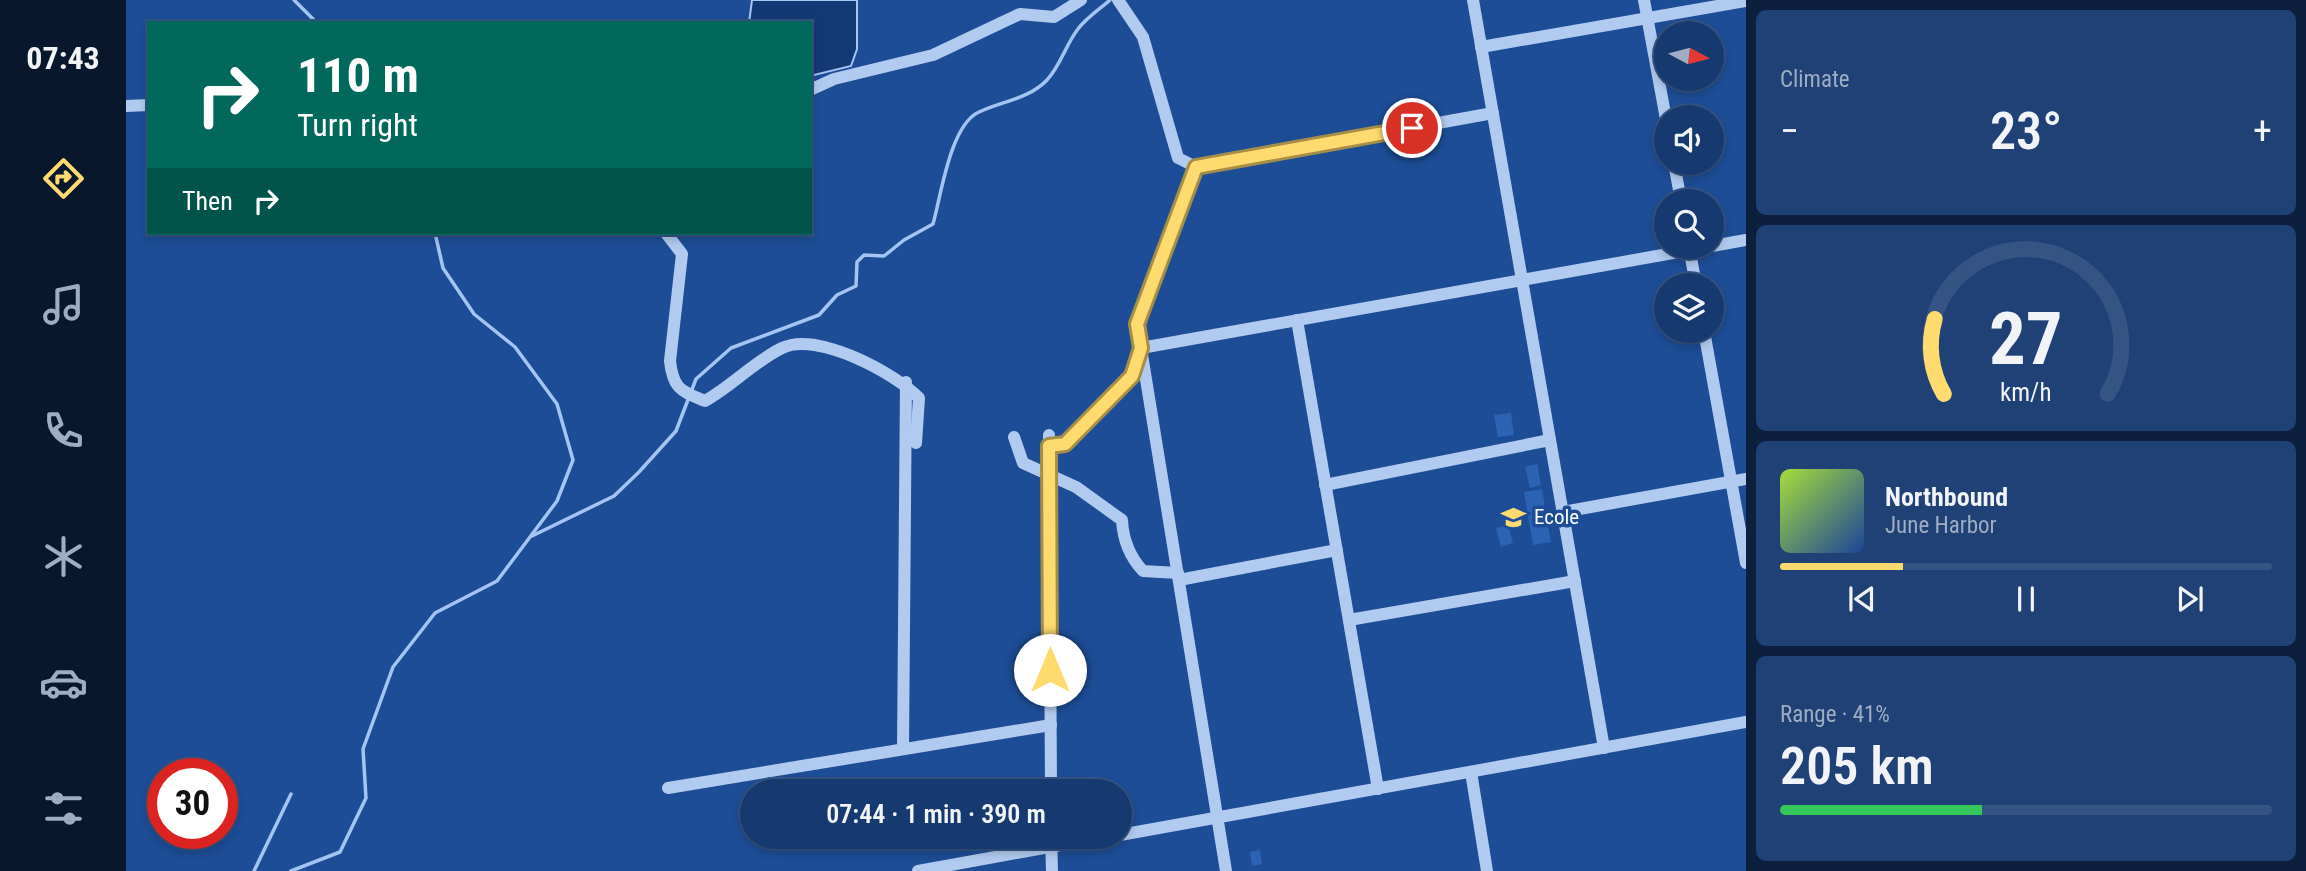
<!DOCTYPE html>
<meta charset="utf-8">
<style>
:root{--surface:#163a70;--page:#1f4175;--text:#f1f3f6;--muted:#9eadc3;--line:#355483;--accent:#ffdb6f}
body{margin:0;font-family:"Roboto Condensed",sans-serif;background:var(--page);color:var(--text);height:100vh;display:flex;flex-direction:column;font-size:26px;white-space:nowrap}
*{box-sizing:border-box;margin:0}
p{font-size:23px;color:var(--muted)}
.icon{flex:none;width:38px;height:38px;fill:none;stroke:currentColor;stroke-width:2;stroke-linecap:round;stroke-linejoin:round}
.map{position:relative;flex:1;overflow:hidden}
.drawer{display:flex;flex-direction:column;gap:10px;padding:10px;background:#0c203e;width:560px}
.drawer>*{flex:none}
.banner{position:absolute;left:21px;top:21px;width:665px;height:214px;border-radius:0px;box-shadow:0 4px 10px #0003,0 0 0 2px var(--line);background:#00695c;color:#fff;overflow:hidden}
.needle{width:46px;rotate:97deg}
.controls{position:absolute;left:1528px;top:21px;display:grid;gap:14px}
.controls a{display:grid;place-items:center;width:70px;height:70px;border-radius:50%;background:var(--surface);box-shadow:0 4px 10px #0003,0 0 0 2px var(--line);font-size:35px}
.speed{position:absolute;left:21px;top:758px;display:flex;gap:14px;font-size:35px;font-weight:700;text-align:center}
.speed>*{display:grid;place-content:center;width:91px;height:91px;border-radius:50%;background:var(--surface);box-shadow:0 4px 10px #0003,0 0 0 2px var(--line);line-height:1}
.speed .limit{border:10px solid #d22;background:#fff;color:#111}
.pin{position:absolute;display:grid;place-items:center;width:60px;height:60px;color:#fff;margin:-30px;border:4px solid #fff;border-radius:50%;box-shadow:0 2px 7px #0007}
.me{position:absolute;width:77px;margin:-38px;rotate:0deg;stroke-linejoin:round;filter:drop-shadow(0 0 5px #0008)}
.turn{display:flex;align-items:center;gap:24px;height:147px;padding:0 35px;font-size:32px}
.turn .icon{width:91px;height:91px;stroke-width:2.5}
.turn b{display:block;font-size:49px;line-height:60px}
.then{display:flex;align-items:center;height:66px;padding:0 35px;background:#0003;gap:14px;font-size:26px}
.big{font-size:52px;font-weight:600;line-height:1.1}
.drawer .tile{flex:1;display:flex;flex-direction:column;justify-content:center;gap:10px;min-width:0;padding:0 24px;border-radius:10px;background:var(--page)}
.drawer .dial{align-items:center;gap:0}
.dial svg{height:182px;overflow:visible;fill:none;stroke:var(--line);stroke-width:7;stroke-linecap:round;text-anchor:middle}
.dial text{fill:var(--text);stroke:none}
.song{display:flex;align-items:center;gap:21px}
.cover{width:84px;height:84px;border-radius:10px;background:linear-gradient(135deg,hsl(80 70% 55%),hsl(220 70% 35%))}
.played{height:7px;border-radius:4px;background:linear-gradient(90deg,var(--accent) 25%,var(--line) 25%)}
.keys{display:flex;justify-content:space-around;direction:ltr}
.heat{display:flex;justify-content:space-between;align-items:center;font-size:38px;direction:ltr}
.charge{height:10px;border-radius:5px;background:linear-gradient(90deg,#34c759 41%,var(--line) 0)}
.trip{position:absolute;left:614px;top:779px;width:392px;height:70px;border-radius:35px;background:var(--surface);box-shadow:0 4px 10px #0003,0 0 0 2px var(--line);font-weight:600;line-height:70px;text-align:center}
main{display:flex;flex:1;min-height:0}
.menu{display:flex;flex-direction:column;width:126px;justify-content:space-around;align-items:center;background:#09172d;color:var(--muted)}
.menu .icon{width:49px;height:49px}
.menu .active{color:var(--accent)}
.menu b{font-size:32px;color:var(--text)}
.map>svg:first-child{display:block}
.water{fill:#133975;stroke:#a4c4f1;stroke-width:2}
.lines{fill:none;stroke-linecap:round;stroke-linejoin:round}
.stream{stroke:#a4c4f1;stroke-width:3.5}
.building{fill:#2c63b4}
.minor{stroke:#b1caef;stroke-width:12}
.route-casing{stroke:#a68e48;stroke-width:18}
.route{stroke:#ffdb6f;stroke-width:12}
.labels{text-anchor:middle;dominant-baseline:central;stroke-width:7;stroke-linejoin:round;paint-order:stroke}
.poi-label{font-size:21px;fill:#fff;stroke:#1d4d96;text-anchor:start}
</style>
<main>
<nav class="menu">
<b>07:43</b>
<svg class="icon active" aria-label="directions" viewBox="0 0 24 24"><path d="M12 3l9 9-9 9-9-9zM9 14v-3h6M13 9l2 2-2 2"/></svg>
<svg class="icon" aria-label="music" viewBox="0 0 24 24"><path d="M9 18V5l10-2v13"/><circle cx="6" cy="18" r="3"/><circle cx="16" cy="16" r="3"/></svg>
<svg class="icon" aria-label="phone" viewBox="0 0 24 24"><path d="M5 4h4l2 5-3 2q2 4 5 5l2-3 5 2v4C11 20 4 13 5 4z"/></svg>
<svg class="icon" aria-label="climate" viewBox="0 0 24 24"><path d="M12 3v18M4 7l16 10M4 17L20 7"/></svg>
<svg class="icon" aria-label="car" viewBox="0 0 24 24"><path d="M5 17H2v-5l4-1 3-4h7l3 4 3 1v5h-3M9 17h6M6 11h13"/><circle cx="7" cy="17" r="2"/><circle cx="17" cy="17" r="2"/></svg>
<svg class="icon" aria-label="filters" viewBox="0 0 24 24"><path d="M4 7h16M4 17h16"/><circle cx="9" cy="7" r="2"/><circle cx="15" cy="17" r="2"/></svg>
</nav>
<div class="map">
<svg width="1620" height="871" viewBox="0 0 1620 871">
<rect width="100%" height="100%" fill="#1d4d96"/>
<path class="water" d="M626,0H731V49L725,66L684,76V23H623Z"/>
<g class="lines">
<g class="stream">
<path d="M168,0L191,23"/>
<path d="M406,536L488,496L513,472L550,431L570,379L605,348L693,315L711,295L730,286L731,262L738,255L758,256L778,240L807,224C815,196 824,125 853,112C876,101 903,99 921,80C935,65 940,44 952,29C960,18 974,9 984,0"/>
<path d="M128,871L165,794"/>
<path d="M165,871L214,852L240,798L237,749L267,667L309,613L371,581L431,501L447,460L431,404L389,347L348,314L317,268L309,233"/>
</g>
</g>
<g class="building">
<path d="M1385,413L1388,435L1372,437L1368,415Z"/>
<path d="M1411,464L1415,485L1404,488L1399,467Z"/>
<path d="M1416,489L1425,542L1407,545L1398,492Z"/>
<path d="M1382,525L1387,543L1375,547L1370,528Z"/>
<path d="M1134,850L1136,864L1126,866L1124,852Z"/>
</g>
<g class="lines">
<g class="minor">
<path d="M992,0L1017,37L1052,158L1070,167L1367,113"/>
<path d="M1347,0L1478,748"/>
<path d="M1518,0L1540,119"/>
<path d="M1355,47L1620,1"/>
<path d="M684,90L708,79L807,55L894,14L928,17L955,0"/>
<path d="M0,106L23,105"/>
<path d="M1548,163L1555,201"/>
<path d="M1070,167L1011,324L1100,871"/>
<path d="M540,233L556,254L544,361C547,389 555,391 579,401C606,386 629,361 656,348C691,331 769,373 793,398L790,443"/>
<path d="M1586,246L1620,240"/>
<path d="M1563,247L1570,285"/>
<path d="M1171,320L1252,789"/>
<path d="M1578,331L1620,563"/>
<path d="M923,435L925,791"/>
<path d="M888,437L897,463L950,487L996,520C997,540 1003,556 1017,571L1052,573"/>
<path d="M923,446L939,444L1006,376L1015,348L1581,247"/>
<path d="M1199,485L1424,440"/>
<path d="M1437,512L1620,479"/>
<path d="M1053,580L1211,550"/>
<path d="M1223,620L1449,581"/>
<path d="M777,749L780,382"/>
<path d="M1345,772L1361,871"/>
<path d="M542,788L925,725"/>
<path d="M994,835L1620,722"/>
<path d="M925,836L926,871"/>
<path d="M792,871L984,836"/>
</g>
</g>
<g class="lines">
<defs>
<path id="route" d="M924,670L923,446L939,444L1006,376L1015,348L1011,324L1070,167L1286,128"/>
</defs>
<use href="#route" class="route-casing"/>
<use href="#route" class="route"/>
</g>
<defs>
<symbol id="school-bare" viewBox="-9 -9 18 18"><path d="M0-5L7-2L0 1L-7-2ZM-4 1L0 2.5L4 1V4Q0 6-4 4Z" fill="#ffdb6f" stroke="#1d4d96" stroke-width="2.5" paint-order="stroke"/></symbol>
</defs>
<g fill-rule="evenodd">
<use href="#school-bare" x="1370" y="500" width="35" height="35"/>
</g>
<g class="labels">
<g class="poi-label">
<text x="1408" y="517">Ecole</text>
</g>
</g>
</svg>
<div class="controls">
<a><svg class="needle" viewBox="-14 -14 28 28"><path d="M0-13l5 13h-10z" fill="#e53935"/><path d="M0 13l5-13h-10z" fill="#9eadc3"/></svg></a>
<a><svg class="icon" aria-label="sound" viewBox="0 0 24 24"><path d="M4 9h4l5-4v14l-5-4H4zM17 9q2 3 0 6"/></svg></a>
<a><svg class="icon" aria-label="search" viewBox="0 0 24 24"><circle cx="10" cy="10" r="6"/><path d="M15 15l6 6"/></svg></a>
<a><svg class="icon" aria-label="layers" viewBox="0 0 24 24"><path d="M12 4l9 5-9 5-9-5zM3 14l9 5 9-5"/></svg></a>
</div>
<div class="speed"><div class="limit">30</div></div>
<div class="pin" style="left:1286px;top:128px;background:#d93025"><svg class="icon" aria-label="arrive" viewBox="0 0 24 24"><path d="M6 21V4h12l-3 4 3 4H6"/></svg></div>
<svg class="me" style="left:924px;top:670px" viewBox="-20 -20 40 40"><circle r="19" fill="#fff"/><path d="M0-13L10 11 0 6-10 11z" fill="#ffdb6f"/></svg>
<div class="trip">07:44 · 1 min · 390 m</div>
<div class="banner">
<div class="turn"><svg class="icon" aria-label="right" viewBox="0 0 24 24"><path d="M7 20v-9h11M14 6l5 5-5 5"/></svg><div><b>110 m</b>Turn right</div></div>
<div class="then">Then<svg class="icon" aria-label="right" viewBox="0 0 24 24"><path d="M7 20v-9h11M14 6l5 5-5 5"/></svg></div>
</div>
</div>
<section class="drawer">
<div class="tile"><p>Climate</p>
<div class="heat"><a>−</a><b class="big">23°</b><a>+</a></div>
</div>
<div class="tile dial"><svg viewBox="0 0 100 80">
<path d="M14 69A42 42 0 1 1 86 69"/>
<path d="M14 69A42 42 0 0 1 10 36" stroke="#ffdb6f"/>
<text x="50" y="56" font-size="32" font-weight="700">27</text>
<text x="50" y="72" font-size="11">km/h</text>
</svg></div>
<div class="tile">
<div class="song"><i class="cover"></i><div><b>Northbound</b><p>June Harbor</p></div></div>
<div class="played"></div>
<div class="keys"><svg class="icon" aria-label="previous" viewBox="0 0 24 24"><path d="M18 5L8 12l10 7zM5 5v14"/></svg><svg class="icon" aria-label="pause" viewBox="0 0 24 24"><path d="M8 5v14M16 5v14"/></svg><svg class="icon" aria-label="next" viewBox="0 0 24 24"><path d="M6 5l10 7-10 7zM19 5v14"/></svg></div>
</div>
<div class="tile"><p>Range · 41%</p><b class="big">205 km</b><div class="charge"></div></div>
</section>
</main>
